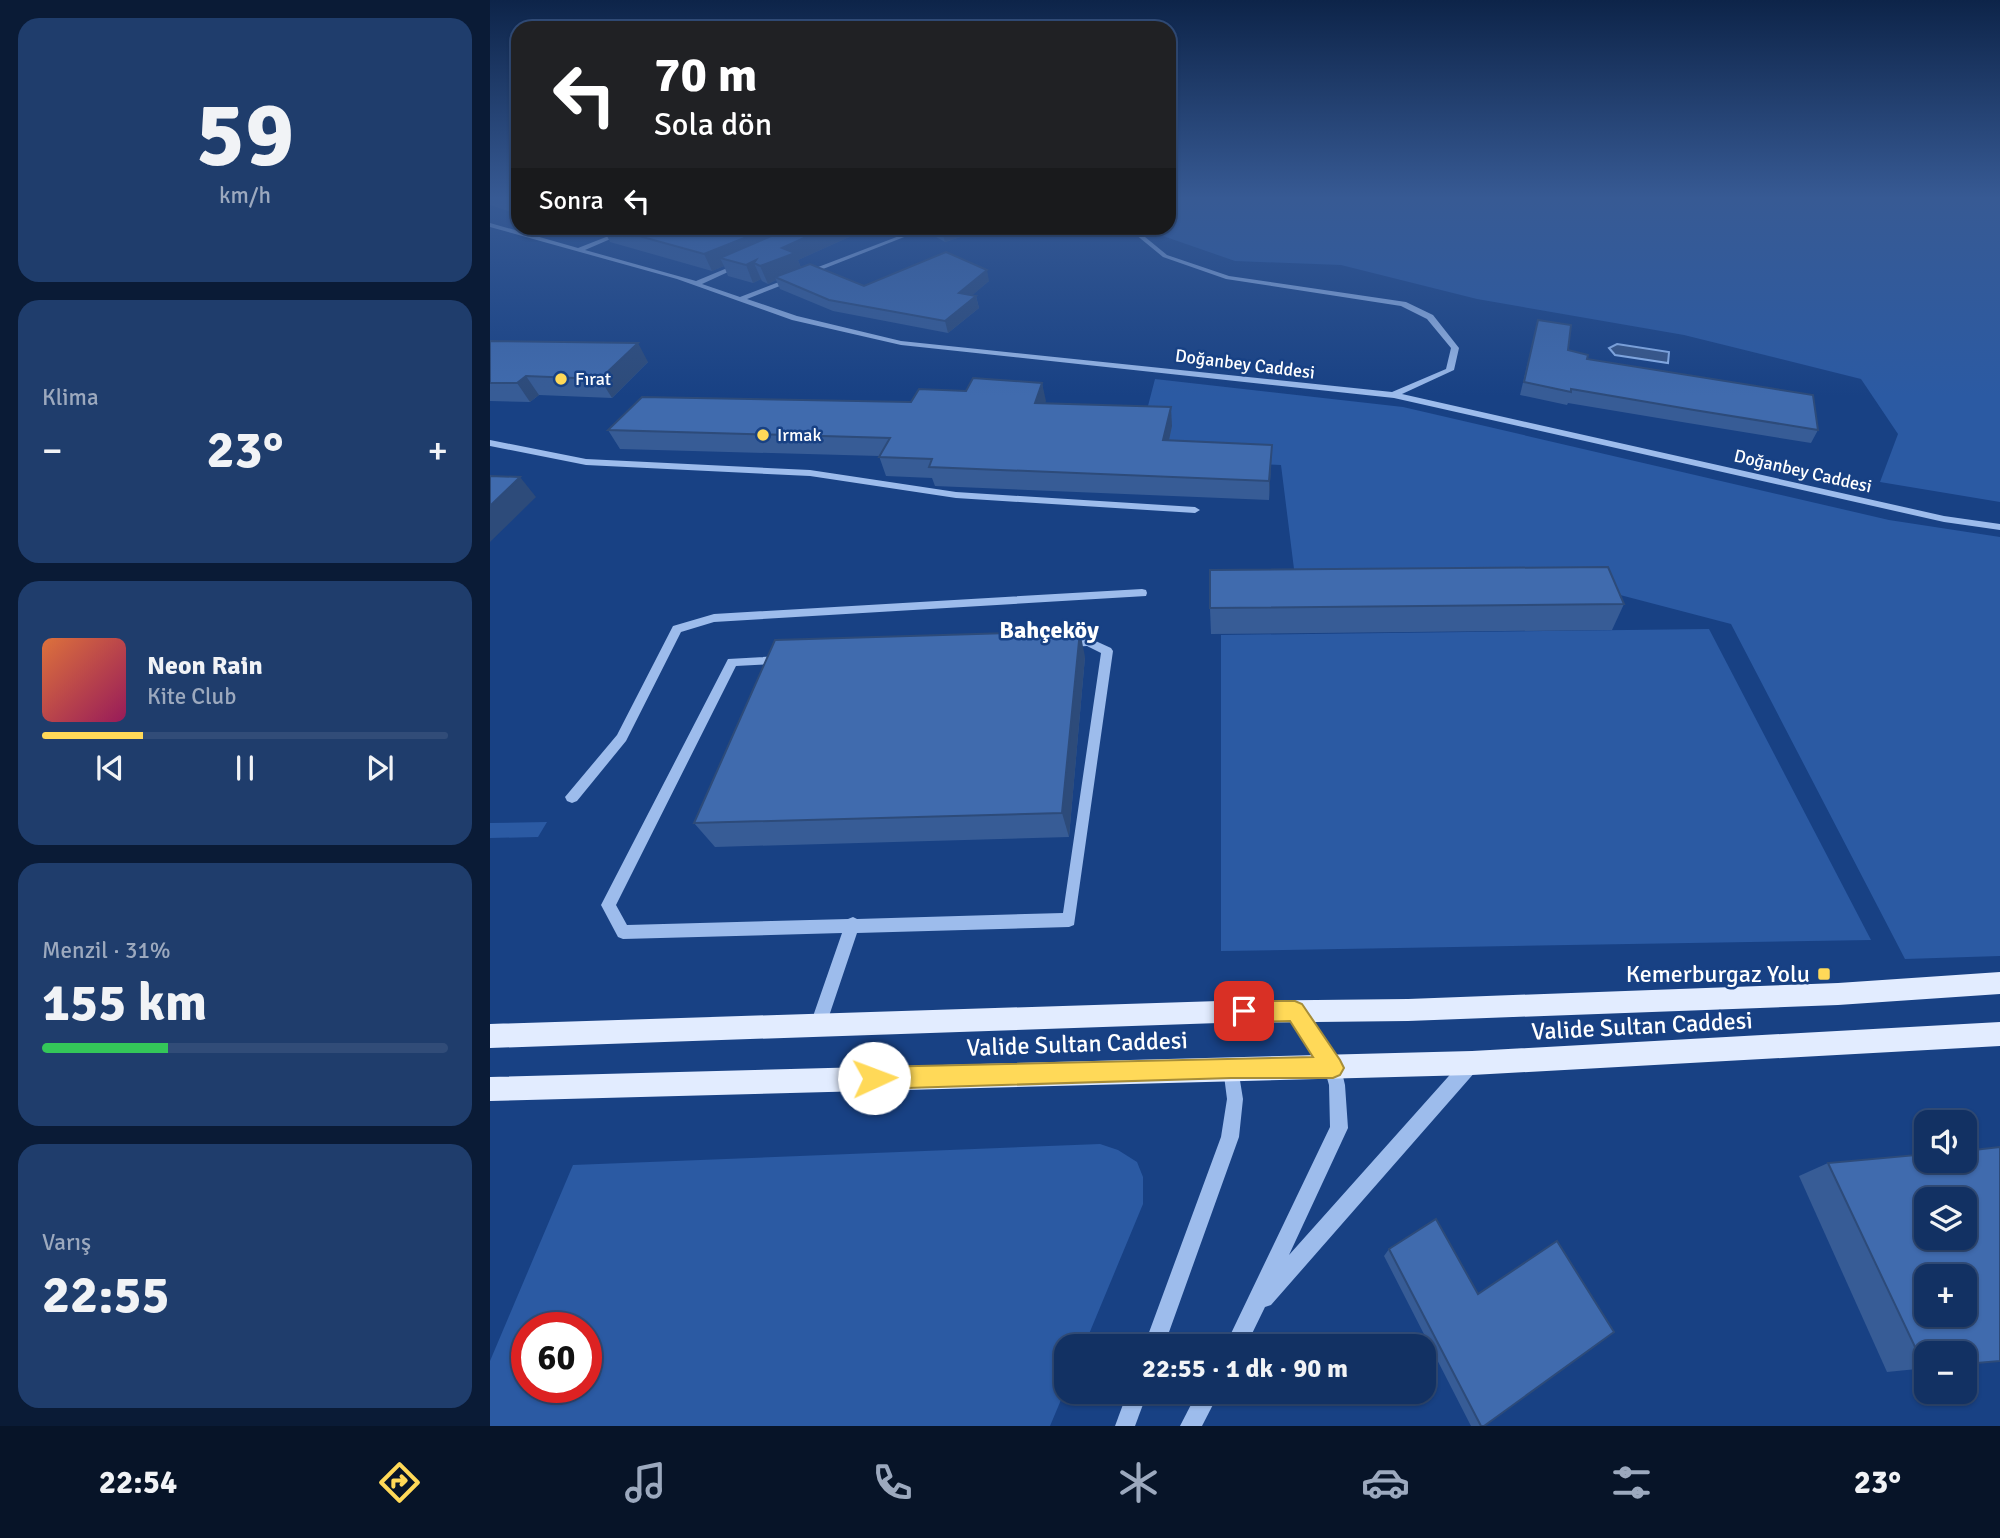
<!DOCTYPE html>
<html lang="tr">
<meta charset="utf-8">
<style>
:root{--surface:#123163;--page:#1f3d6c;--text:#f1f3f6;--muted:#9ca9be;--line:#314c78;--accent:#ffd958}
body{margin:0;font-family:Signika,sans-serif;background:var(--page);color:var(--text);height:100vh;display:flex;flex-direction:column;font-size:26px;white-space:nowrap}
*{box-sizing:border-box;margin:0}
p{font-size:23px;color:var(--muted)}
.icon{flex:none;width:38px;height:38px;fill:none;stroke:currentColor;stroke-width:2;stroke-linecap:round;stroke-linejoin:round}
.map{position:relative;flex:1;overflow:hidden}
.drawer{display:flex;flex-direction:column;gap:18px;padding:18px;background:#0a1b36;width:490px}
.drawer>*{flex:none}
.guide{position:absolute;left:21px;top:21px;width:665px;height:214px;border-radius:21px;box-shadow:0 2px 5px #0004,0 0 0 2px var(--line);background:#202124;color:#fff;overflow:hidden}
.fabs{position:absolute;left:1424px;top:1110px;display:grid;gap:14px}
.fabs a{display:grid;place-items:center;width:63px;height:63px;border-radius:14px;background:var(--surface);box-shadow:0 2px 5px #0004,0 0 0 2px var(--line);font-size:35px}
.speed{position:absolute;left:21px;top:1312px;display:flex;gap:14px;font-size:35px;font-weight:700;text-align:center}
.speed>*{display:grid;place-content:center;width:91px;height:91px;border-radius:50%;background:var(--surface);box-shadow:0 2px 5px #0004,0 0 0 2px var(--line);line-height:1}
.speed .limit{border:10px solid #d22;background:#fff;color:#111}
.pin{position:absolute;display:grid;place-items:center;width:60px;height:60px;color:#fff;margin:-30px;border-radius:14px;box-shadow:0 4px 10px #0006}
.me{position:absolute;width:77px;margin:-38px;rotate:88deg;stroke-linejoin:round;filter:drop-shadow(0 0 5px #0008)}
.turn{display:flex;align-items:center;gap:24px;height:147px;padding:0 28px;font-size:32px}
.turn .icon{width:91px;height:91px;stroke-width:2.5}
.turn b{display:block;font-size:49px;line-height:60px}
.then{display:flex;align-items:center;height:66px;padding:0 28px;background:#0003;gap:14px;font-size:26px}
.big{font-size:52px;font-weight:700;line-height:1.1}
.drawer .widget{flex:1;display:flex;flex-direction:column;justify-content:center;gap:10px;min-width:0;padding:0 24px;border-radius:21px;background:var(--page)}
.drawer .dial{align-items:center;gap:0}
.dial b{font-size:91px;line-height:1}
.song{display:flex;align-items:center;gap:21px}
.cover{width:84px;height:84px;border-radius:10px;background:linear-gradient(135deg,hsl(20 70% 55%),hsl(330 70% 35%))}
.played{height:7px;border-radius:4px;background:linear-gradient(90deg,var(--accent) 25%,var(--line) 25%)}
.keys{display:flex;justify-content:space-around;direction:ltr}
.heat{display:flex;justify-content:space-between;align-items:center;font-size:38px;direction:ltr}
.charge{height:10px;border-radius:5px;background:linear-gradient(90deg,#34c759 31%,var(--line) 0)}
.trip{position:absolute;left:564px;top:1334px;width:382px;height:70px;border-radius:21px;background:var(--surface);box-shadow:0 2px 5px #0004,0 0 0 2px var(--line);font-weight:700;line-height:70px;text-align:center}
.tabs{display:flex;height:112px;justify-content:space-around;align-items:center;background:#071428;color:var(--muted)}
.tabs .icon{width:49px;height:49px}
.tabs .selected{color:var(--accent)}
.tabs b{font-size:32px;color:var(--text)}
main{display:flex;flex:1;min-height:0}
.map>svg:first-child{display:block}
.green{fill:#2b5aa3;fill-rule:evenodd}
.water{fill:#375688;stroke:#8fb6ef;stroke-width:2}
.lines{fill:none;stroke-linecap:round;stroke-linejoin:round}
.minor{fill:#9dbcec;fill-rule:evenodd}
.major{fill:#e2ecff;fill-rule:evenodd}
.wall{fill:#375c96}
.shaded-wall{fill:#2d4b7a}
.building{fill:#406bae;stroke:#2d4b7a;stroke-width:2;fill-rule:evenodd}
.route{fill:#ffd958;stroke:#a68d39;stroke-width:2}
.poi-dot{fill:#ffd958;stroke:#184184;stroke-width:2.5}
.labels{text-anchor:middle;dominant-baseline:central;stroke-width:5;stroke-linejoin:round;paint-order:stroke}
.far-street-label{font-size:18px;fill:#fff;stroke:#184184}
.far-poi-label{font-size:18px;fill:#fff;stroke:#184184;text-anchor:start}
.quarter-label{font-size:24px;font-weight:bold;fill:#fff;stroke:#184184}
.near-poi-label{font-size:24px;fill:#fff;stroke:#184184;text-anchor:end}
.near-street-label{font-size:24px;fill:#fff;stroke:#184184}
</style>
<main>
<section class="drawer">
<div class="widget dial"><b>59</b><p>km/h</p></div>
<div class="widget"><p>Klima</p>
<div class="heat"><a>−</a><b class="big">23°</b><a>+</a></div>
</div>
<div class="widget">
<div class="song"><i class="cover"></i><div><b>Neon Rain</b><p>Kite Club</p></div></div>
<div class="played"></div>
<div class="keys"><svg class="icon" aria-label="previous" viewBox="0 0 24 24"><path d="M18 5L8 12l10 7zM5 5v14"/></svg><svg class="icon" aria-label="pause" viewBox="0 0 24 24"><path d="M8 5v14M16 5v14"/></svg><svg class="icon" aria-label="next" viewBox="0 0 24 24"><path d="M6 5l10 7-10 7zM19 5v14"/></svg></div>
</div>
<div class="widget"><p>Menzil · 31%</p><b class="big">155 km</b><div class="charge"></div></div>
<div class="widget"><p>Varış</p><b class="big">22:55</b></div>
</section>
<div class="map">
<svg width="1510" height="1426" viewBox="0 0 1510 1426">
<rect width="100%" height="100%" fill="#184184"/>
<g class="green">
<path d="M679,197H1510V502L1390,482L1408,434L1371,379L1194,335L987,299L851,265L745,261L650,228H679Z"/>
<path d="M665,379L913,407L1399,520L1510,537V956L1415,959L1241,624L1111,590L806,585L791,465L675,459L653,425Z"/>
<path d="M1219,629L1381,940L731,951V635Z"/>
<path d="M57,822L48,837L0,838V823Z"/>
<path d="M610,1144L628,1150L647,1162L653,1177V1204L594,1346H576V1388L560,1426H0V1361L83,1165ZM37,1328H96V1388H37Z"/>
</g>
<path class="water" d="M1127,344L1179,352L1178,363L1125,355L1119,348Z"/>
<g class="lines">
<g class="minor">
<path d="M0,223L88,248L139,228H146L95,250L206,281L247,264H251V266L212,284L250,297L430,228H437L257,299L307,316L411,341L902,392L956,369L961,348L937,319L911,306L736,279L673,257L645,234L623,228H632L649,232L677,255L739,276L916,302L943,315L969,348L964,370L912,394L1454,516L1510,524V530L1454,522L904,398L411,345L302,320L187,279L0,227Z"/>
<path d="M0,440L96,459L320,470L466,492L705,507L710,510L705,513L466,498L320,476L96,465L0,446Z"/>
<path d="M652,589L656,590L657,593L656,596L224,622L191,632L136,741L87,801L82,803L77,801L75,797L127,735L183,626L224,614Z"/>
<path d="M599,638L621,648L623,651L584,925L579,927L367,933L336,1025L334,1031L328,1033L322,1031L320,1025L352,933L133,939L128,937L111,905L238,659ZM597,646L611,653L573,913L367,919L363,917L358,919L137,925L126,905L246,666Z"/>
<path d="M805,1003L811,1005L851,1068L855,1085L858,1128L799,1255L974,1059L980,1057L986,1059L988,1065L986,1071L781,1305L775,1307L756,1346H735L840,1127L839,1085L835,1071L799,1017L797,1011L799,1005Z"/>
<path d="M741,1060L747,1062L753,1099L749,1137L674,1346H654L731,1137L737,1099L733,1068L735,1062Z"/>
<path d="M638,1391H658L645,1426H625Z"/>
<path d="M708,1391H730L712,1426H690Z"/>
</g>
<g class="major">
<path d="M1510,972V994L1348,1005L918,1021L729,1023L0,1048V1024L729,1001L918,999L1348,983Z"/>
<path d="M1510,1022V1046L982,1075L0,1101V1077L982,1051Z"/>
</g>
</g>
<g class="wall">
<path d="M0,197H28V214L0,205Z"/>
<path d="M75,228H379L308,260L311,268L374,286L499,281L482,295L486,296L489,308L458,333L343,311L290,289L286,280L278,284L272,281L271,279L263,283L238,276L234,266L222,271L120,242L116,234L108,237Z"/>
<path d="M435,228H498L455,242L436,231Z"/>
<path d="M1048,320L1078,350L1097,359L1328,430L1321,443L1198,423L1078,403L1077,405L1030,395Z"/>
<path d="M0,341L158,362L122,398L49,395L40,402L0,401Z"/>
<path d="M552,383L555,403L682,426L679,441L781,464L779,500L445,486L442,478L396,476L389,456L130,449L118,430L421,402L476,391Z"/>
<path d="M1134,604L1122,630L721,634L720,608Z"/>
<path d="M595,657L579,837L225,847L204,823Z"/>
<path d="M1338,1163L1437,1368L1397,1372L1309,1176Z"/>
<path d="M1067,1241L994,1426H981L894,1256L899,1249L988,1294Z"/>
</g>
<g class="shaded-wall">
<path d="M103,228H112L116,234L108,237Z"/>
<path d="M279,228H327L230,258L234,266L222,271L214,254Z"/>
<path d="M336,228H379L308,260L312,270L285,277L286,280L278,284L270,266L292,248Z"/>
<path d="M451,228H498L455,242Z"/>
<path d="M266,260L264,263L271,279L263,283L256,265Z"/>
<path d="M497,270L499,281L471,305L469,293Z"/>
<path d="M486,296L489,308L458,333L455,321Z"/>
<path d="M148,343L158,362L122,398L110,379Z"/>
<path d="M36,376L49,395L40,402L27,383Z"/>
<path d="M552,383L556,401L549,421L545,403Z"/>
<path d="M681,407L682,426L675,459L673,440Z"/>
<path d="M782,445L781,464L779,500V481Z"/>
<path d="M30,477L46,497L0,542V506Z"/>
<path d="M590,631L595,657L579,837L572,813Z"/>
</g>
<g class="building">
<path d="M18,197H28V200Z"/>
<path d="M120,228H279L214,254Z"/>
<path d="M300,228H336L292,248L305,253L270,266L264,263L266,260L256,265L230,258Z"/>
<path d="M456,252L497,270L469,293L486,296L455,321L339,300L285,277L320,264L374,286Z"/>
<path d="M1048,320L1081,325L1078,350L1098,355L1097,359L1323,395L1328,430L1204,410L1081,389V392L1034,382Z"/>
<path d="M0,341L148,343L110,379L36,376L27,383H0Z"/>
<path d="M483,378L552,383L545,403L681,407L673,440L782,445L779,481L439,467L442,459L389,457L400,438L118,430L152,397L421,402L429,389L476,391Z"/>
<path d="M0,476L30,477L0,506Z"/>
<path d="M1118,567L1134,604L720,608V570Z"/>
<path d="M590,631L572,813L204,823L285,640Z"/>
<path d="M1510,1147V1361L1475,1364V1353H1437V1368H1435L1338,1163L1437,1154V1160H1475V1151ZM1437,1199H1475V1237H1437ZM1437,1276H1475V1314H1437Z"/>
<path d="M946,1219L988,1294L1067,1241L1124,1332L994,1426H991L899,1249Z"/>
</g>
<linearGradient id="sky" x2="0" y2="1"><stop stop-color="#0d2449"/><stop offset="0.5" stop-color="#375a94"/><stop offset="1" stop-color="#375a94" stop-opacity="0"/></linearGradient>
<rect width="1510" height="396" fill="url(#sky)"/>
<path class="route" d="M754,1001H805L812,1004L850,1060L854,1068L850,1075L843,1078H741L384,1089L376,1085L373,1078L376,1070L384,1067L823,1057L800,1021L754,1022L747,1019L744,1011L747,1004Z"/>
<g class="poi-dot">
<circle cx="71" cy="379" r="7"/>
<circle cx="273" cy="435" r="7"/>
<rect x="1327" y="967" width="14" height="14" rx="3.5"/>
</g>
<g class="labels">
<g class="far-street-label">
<text transform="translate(755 364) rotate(7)">Doğanbey Caddesi</text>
<text transform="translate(1313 471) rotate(13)">Doğanbey Caddesi</text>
</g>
<g class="far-poi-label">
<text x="85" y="379">Fırat</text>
<text x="287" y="435">Irmak</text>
</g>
<g class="quarter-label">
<text x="559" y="630">Bahçeköy</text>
</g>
<g class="near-poi-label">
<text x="1320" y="974">Kemerburgaz Yolu</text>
</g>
<g class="near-street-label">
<text transform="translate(1152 1026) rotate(-3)">Valide Sultan Caddesi</text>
<text transform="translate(587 1044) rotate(-2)">Valide Sultan Caddesi</text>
</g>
</g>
</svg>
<div class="fabs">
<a><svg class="icon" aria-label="sound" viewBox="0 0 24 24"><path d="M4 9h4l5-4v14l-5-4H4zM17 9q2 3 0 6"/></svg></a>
<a><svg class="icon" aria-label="layers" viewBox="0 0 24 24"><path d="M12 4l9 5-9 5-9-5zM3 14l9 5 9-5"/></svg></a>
<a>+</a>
<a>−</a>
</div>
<div class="speed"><div class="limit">60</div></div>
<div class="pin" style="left:754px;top:1011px;background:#d93025"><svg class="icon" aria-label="arrive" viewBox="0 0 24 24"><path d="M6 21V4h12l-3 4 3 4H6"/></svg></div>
<svg class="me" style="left:384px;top:1078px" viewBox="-20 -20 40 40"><circle r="19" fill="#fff"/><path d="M0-13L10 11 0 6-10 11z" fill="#ffd958"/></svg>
<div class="trip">22:55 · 1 dk · 90 m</div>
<div class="guide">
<div class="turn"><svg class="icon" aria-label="left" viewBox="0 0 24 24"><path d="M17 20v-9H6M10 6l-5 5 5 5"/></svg><div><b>70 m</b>Sola dön</div></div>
<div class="then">Sonra<svg class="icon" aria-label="left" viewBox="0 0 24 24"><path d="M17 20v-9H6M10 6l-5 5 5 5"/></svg></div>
</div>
</div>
</main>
<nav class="tabs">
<b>22:54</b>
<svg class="icon selected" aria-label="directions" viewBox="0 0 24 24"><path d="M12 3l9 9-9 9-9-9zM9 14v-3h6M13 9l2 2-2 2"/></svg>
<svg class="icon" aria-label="music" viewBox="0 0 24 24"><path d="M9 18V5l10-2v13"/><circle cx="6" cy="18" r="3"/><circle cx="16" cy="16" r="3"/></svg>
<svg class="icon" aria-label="phone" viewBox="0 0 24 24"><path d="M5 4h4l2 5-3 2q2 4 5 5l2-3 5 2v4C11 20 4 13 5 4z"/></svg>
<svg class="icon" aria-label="climate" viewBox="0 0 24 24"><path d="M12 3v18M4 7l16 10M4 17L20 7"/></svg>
<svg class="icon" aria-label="car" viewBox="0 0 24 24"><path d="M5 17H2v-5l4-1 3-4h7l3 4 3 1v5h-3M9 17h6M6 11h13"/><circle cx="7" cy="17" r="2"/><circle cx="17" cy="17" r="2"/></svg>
<svg class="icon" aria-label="filters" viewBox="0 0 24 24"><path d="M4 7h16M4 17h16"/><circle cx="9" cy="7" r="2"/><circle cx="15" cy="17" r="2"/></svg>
<b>23°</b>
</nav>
